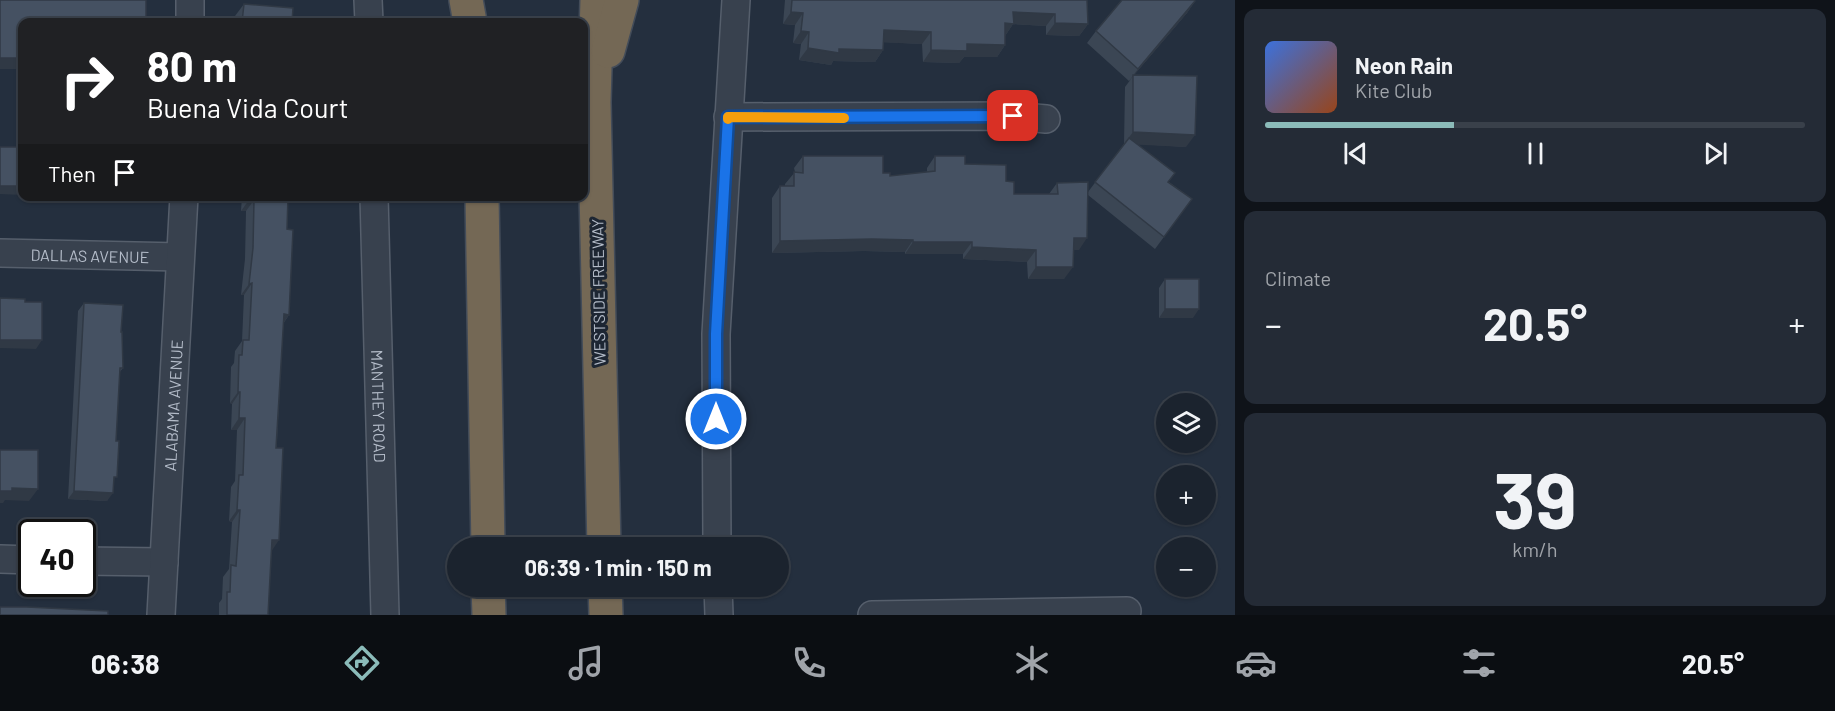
<!DOCTYPE html>
<meta charset="utf-8">
<style>
:root{--surface:#1b232e;--page:#242b36;--text:#f1f3f6;--muted:#a0a4aa;--line:#39404a;--accent:#8bbbb9}
body{margin:0;font-family:Barlow,sans-serif;background:var(--page);color:var(--text);height:100vh;display:flex;flex-direction:column;font-size:22px;white-space:nowrap}
*{box-sizing:border-box;margin:0}
p{font-size:20px;color:var(--muted)}
.icon{flex:none;width:33px;height:33px;fill:none;stroke:currentColor;stroke-width:2;stroke-linecap:round;stroke-linejoin:round}
.map{position:relative;flex:1;overflow:hidden}
.sheet{display:flex;flex-direction:column;gap:9px;padding:9px;background:#0f1319;width:600px}
.sheet>*{flex:none}
.top-card{position:absolute;left:18px;top:18px;width:570px;height:183px;border-radius:12px;box-shadow:0 2px 4px #0004,0 0 0 2px var(--line);background:#202124;color:#fff;overflow:hidden}
.buttons{position:absolute;left:1156px;top:393px;display:grid;gap:12px}
.buttons a{display:grid;place-items:center;width:60px;height:60px;border-radius:50%;background:var(--surface);box-shadow:0 2px 4px #0004,0 0 0 2px var(--line);font-size:30px}
.speed{position:absolute;left:18px;top:519px;display:flex;gap:12px;font-size:30px;font-weight:700;text-align:center}
.speed>*{display:grid;place-content:center;width:78px;height:78px;border-radius:50%;background:var(--surface);box-shadow:0 2px 4px #0004,0 0 0 2px var(--line);line-height:1}
.speed .limit{border:3px solid #111;border-radius:9px;background:#fff;color:#111}
.pin{position:absolute;display:grid;place-items:center;width:51px;height:51px;color:#fff;margin:-26px;border-radius:12px;box-shadow:0 3px 9px #0006}
.me{position:absolute;width:66px;margin:-33px;rotate:0deg;stroke-linejoin:round;filter:drop-shadow(0 0 4px #0008)}
.turn{display:flex;align-items:center;gap:21px;height:126px;padding:0 30px;font-size:27px}
.turn .icon{width:78px;height:78px;stroke-width:2.5}
.turn b{display:block;font-size:42px;line-height:51px}
.then{display:flex;align-items:center;height:57px;padding:0 30px;background:#0003;gap:12px;font-size:22px}
.big{font-size:45px;font-weight:700;line-height:1.1}
.sheet .tile{flex:1;display:flex;flex-direction:column;justify-content:center;gap:9px;min-width:0;padding:0 21px;border-radius:12px;background:var(--page)}
.sheet .dial{align-items:center;gap:0}
.dial b{font-size:78px;line-height:1}
.song{display:flex;align-items:center;gap:18px}
.cover{width:72px;height:72px;border-radius:9px;background:linear-gradient(135deg,hsl(220 70% 55%),hsl(20 70% 35%))}
.played{height:6px;border-radius:3px;background:linear-gradient(90deg,var(--accent) 35%,var(--line) 35%)}
.keys{display:flex;justify-content:space-around;direction:ltr}
.heat{display:flex;justify-content:space-between;align-items:center;font-size:33px;direction:ltr}
.trip{position:absolute;left:447px;top:537px;width:342px;height:60px;border-radius:30px;background:var(--surface);box-shadow:0 2px 4px #0004,0 0 0 2px var(--line);font-weight:700;line-height:60px;text-align:center}
.tabs{display:flex;height:96px;justify-content:space-around;align-items:center;background:#0b0e12;color:var(--muted)}
.tabs .icon{width:42px;height:42px}
.tabs .on{color:var(--accent)}
.tabs b{font-size:27px;color:var(--text)}
main{display:flex;flex:1;min-height:0}
.map>svg:first-child{display:block}
.lines{fill:none;stroke-linecap:round;stroke-linejoin:round}
.minor-casing{stroke:#565f6c;stroke-width:30}
.highway-casing{stroke:#434c59;stroke-width:36}
.minor{stroke:#38414e;stroke-width:27}
.highway{stroke:#746855;stroke-width:33}
.wall{fill:#3b4654}
.shaded-wall{fill:#303945}
.building{fill:#455162;stroke:#303945;stroke-width:1.5}
.route-casing{stroke:#114b97;stroke-width:15}
.route{stroke:#1a73e8;stroke-width:10}
.slow{stroke:#f59e0b;stroke-width:10}
.labels{text-anchor:middle;dominant-baseline:central;stroke-width:6;stroke-linejoin:round;paint-order:stroke}
.street-label{font-size:16px;fill:#b4bcc9;stroke:#1d2633}
</style>
<main>
<div class="map">
<svg width="1235" height="615" viewBox="0 0 1235 615">
<rect width="100%" height="100%" fill="#242f3e"/>
<g class="lines">
<defs>
<g id="minor">
<path d="M368,0L369,22"/>
<path d="M190,22V0"/>
<path d="M728,117L1013,116L1046,119"/>
<path id="s1" d="M374,196L385,615"/>
<path id="s2" d="M0,253L180,257"/>
<path d="M717,548L716,334L736,0"/>
<path d="M0,559L32,560"/>
<path d="M82,561L164,562"/>
<path d="M718,586L719,615"/>
<path id="s3" d="M161,615L184,196"/>
<path d="M872,615L1127,611"/>
</g>
<g id="highway">
<path d="M466,0L470,22"/>
<path d="M597,0L594,102L604,548"/>
<path d="M608,51L622,0"/>
<path d="M482,196L488,548"/>
<path d="M488,586L489,615"/>
<path d="M605,586L606,615"/>
</g>
</defs>
<use href="#minor" class="minor-casing"/>
<use href="#highway" class="highway-casing"/>
<use href="#minor" class="minor"/>
<use href="#highway" class="highway"/>
</g>
<g class="wall">
<path d="M785,0H1087L1088,24L1079,36L1046,35V26L1013,24L1005,36V45L997,57H964L959,63L923,62L922,44L883,42V50L875,62L833,61L831,65L799,60L801,44L793,43L795,25L783,24Z"/>
<path d="M1195,1L1187,13L1134,75L1186,147L1138,144L1169,182L1192,199L1155,249L1088,195L1079,250H1073L1064,279H1028L1027,262L963,259V254H905V252L864,251L772,253V198L780,186H785V184L795,172L794,168L803,156L883,173L890,176L927,172V168L935,156L965,164L1006,181L1014,194H1049L1057,183L1088,192L1124,144L1125,87L1131,79L1129,81L1087,43L1096,31Z"/>
<path d="M244,4L292,22H235V16Z"/>
<path d="M242,196H288L287,229L289,315L283,324L268,615H219V603L222,599L223,577L229,569L232,522L229,521L231,487L235,481L237,430H231L232,404L230,403L231,367L234,363L235,351L242,341L244,295H241L245,259L246,211H241Z"/>
<path d="M1165,279L1193,318H1159V288Z"/>
<path d="M84,303L121,332L123,368L119,373L114,483L107,501L68,499L78,311Z"/>
</g>
<g class="shaded-wall">
<path d="M1195,1L1187,13L1129,81L1138,69Z"/>
<path d="M791,12L803,13L795,25L783,24Z"/>
<path d="M1013,12L1055,14L1046,26L1013,24L1005,36L997,35Z"/>
<path d="M1055,23L1088,24L1079,36L1046,35Z"/>
<path d="M884,30L931,32L922,44L875,42Z"/>
<path d="M801,31L809,32L801,44L793,43Z"/>
<path d="M967,44L1005,45L997,57H964L959,63L923,62L931,50Z"/>
<path d="M808,48L839,49L883,50L875,62L833,61L831,65L799,60Z"/>
<rect x="0" y="58" width="22" height="11"/>
<path d="M1133,132L1195,135L1186,147L1124,144Z"/>
<path d="M0,186H22V195L0,194Z"/>
<path d="M249,200H254L246,211H241Z"/>
<path d="M1074,238H1087L1079,250H1066Z"/>
<path d="M872,239L913,240L905,252L864,251L772,253L780,241Z"/>
<path d="M913,242H972L963,254H905Z"/>
<path d="M972,247L1036,250L1027,262L963,259Z"/>
<path d="M1036,267H1073L1064,279H1028Z"/>
<path d="M252,283L244,295H241L249,284Z"/>
<path d="M1165,309H1199L1193,318H1159Z"/>
<path d="M284,314L289,315L281,326Z"/>
<path d="M0,340H42L36,349L0,348Z"/>
<path d="M238,392H240L232,404L230,403Z"/>
<path d="M239,418H245L237,430H231Z"/>
<path d="M12,488L38,489L29,501L5,500L3,503H0V491Z"/>
<path d="M74,491L113,493L107,501L68,499Z"/>
<path d="M237,510H240L232,522L229,521Z"/>
<path d="M272,540H279L271,552Z"/>
</g>
<g class="building">
<path d="M0,0H146V22H22V58H0Z"/>
<path d="M792,0H1087L1088,24L1055,23V14L1013,12L1014,24L1005,23V45L967,44V51L931,50V32L884,30L883,50L839,49V53L808,48L809,32L801,31L803,13L791,12Z"/>
<path d="M1122,0H1194L1195,1L1138,69L1096,31Z"/>
<path d="M244,4L293,8L292,22H242Z"/>
<path d="M1133,75L1197,76L1195,135L1133,132Z"/>
<path d="M1129,138L1175,173L1168,182L1192,199L1164,237L1095,182Z"/>
<rect x="0" y="147" width="22" height="39"/>
<path d="M803,156H883V173H890V176L935,171V156H965V164L1006,165V181L1014,182V194H1058L1057,183L1088,182L1087,238H1074L1073,267H1036V250L972,247V242H913V240L872,239L780,241V186H794V172L803,173Z"/>
<path d="M249,196H288L287,229L293,230L289,315L284,314L276,448H283L279,540H272L268,615H227V592H230L231,565L236,566L240,510H237L239,475H243L245,418H239L240,392H238L239,355H242L243,340H249L252,283L249,284L253,248L254,200H249Z"/>
<rect x="1165" y="279" width="34" height="30"/>
<path d="M0,298L25,299V302H42V340H0Z"/>
<path d="M84,303L123,305L121,332H122L123,368H120L116,441H119L117,477H114L113,493L74,491Z"/>
<path d="M0,450H38V489L12,488V491H0Z"/>
<path d="M0,607H27L108,611V615H0Z"/>
</g>
<g class="lines">
<defs>
<path id="route" d="M716,419V334L728,117L1013,116"/>
</defs>
<use href="#route" class="route-casing"/>
<use href="#route" class="route"/>
<path class="slow" d="M728,119V117L844,118"/>
</g>
<g class="labels">
<g class="street-label">
<text stroke="none"><textPath href="#s2" startOffset="90">DALLAS AVENUE</textPath></text>
<text transform="translate(598 292) rotate(-91)">WESTSIDE FREEWAY</text>
<text stroke="none"><textPath href="#s3" startOffset="210">ALABAMA AVENUE</textPath></text>
<text stroke="none"><textPath href="#s1" startOffset="210">MANTHEY ROAD</textPath></text>
</g>
</g>
</svg>
<div class="buttons">
<a><svg class="icon" aria-label="layers" viewBox="0 0 24 24"><path d="M12 4l9 5-9 5-9-5zM3 14l9 5 9-5"/></svg></a>
<a>+</a>
<a>−</a>
</div>
<div class="speed"><div class="limit">40</div></div>
<div class="pin" style="left:1013px;top:116px;background:#d93025"><svg class="icon" aria-label="arrive" viewBox="0 0 24 24"><path d="M6 21V4h12l-3 4 3 4H6"/></svg></div>
<svg class="me" style="left:716px;top:419px" viewBox="-20 -20 40 40"><circle r="17" fill="#1a73e8" stroke="#fff" stroke-width="3"/><path d="M0-11L8 9 0 5-8 9z" fill="#fff"/></svg>
<div class="trip">06:39 · 1 min · 150 m</div>
<div class="top-card">
<div class="turn"><svg class="icon" aria-label="right" viewBox="0 0 24 24"><path d="M7 20v-9h11M14 6l5 5-5 5"/></svg><div><b>80 m</b>Buena Vida Court</div></div>
<div class="then">Then<svg class="icon" aria-label="arrive" viewBox="0 0 24 24"><path d="M6 21V4h12l-3 4 3 4H6"/></svg></div>
</div>
</div>
<section class="sheet">
<div class="tile">
<div class="song"><i class="cover"></i><div><b>Neon Rain</b><p>Kite Club</p></div></div>
<div class="played"></div>
<div class="keys"><svg class="icon" aria-label="previous" viewBox="0 0 24 24"><path d="M18 5L8 12l10 7zM5 5v14"/></svg><svg class="icon" aria-label="pause" viewBox="0 0 24 24"><path d="M8 5v14M16 5v14"/></svg><svg class="icon" aria-label="next" viewBox="0 0 24 24"><path d="M6 5l10 7-10 7zM19 5v14"/></svg></div>
</div>
<div class="tile"><p>Climate</p>
<div class="heat"><a>−</a><b class="big">20.5°</b><a>+</a></div>
</div>
<div class="tile dial"><b>39</b><p>km/h</p></div>
</section>
</main>
<nav class="tabs">
<b>06:38</b>
<svg class="icon on" aria-label="directions" viewBox="0 0 24 24"><path d="M12 3l9 9-9 9-9-9zM9 14v-3h6M13 9l2 2-2 2"/></svg>
<svg class="icon" aria-label="music" viewBox="0 0 24 24"><path d="M9 18V5l10-2v13"/><circle cx="6" cy="18" r="3"/><circle cx="16" cy="16" r="3"/></svg>
<svg class="icon" aria-label="phone" viewBox="0 0 24 24"><path d="M5 4h4l2 5-3 2q2 4 5 5l2-3 5 2v4C11 20 4 13 5 4z"/></svg>
<svg class="icon" aria-label="climate" viewBox="0 0 24 24"><path d="M12 3v18M4 7l16 10M4 17L20 7"/></svg>
<svg class="icon" aria-label="car" viewBox="0 0 24 24"><path d="M5 17H2v-5l4-1 3-4h7l3 4 3 1v5h-3M9 17h6M6 11h13"/><circle cx="7" cy="17" r="2"/><circle cx="17" cy="17" r="2"/></svg>
<svg class="icon" aria-label="filters" viewBox="0 0 24 24"><path d="M4 7h16M4 17h16"/><circle cx="9" cy="7" r="2"/><circle cx="15" cy="17" r="2"/></svg>
<b>20.5°</b>
</nav>
